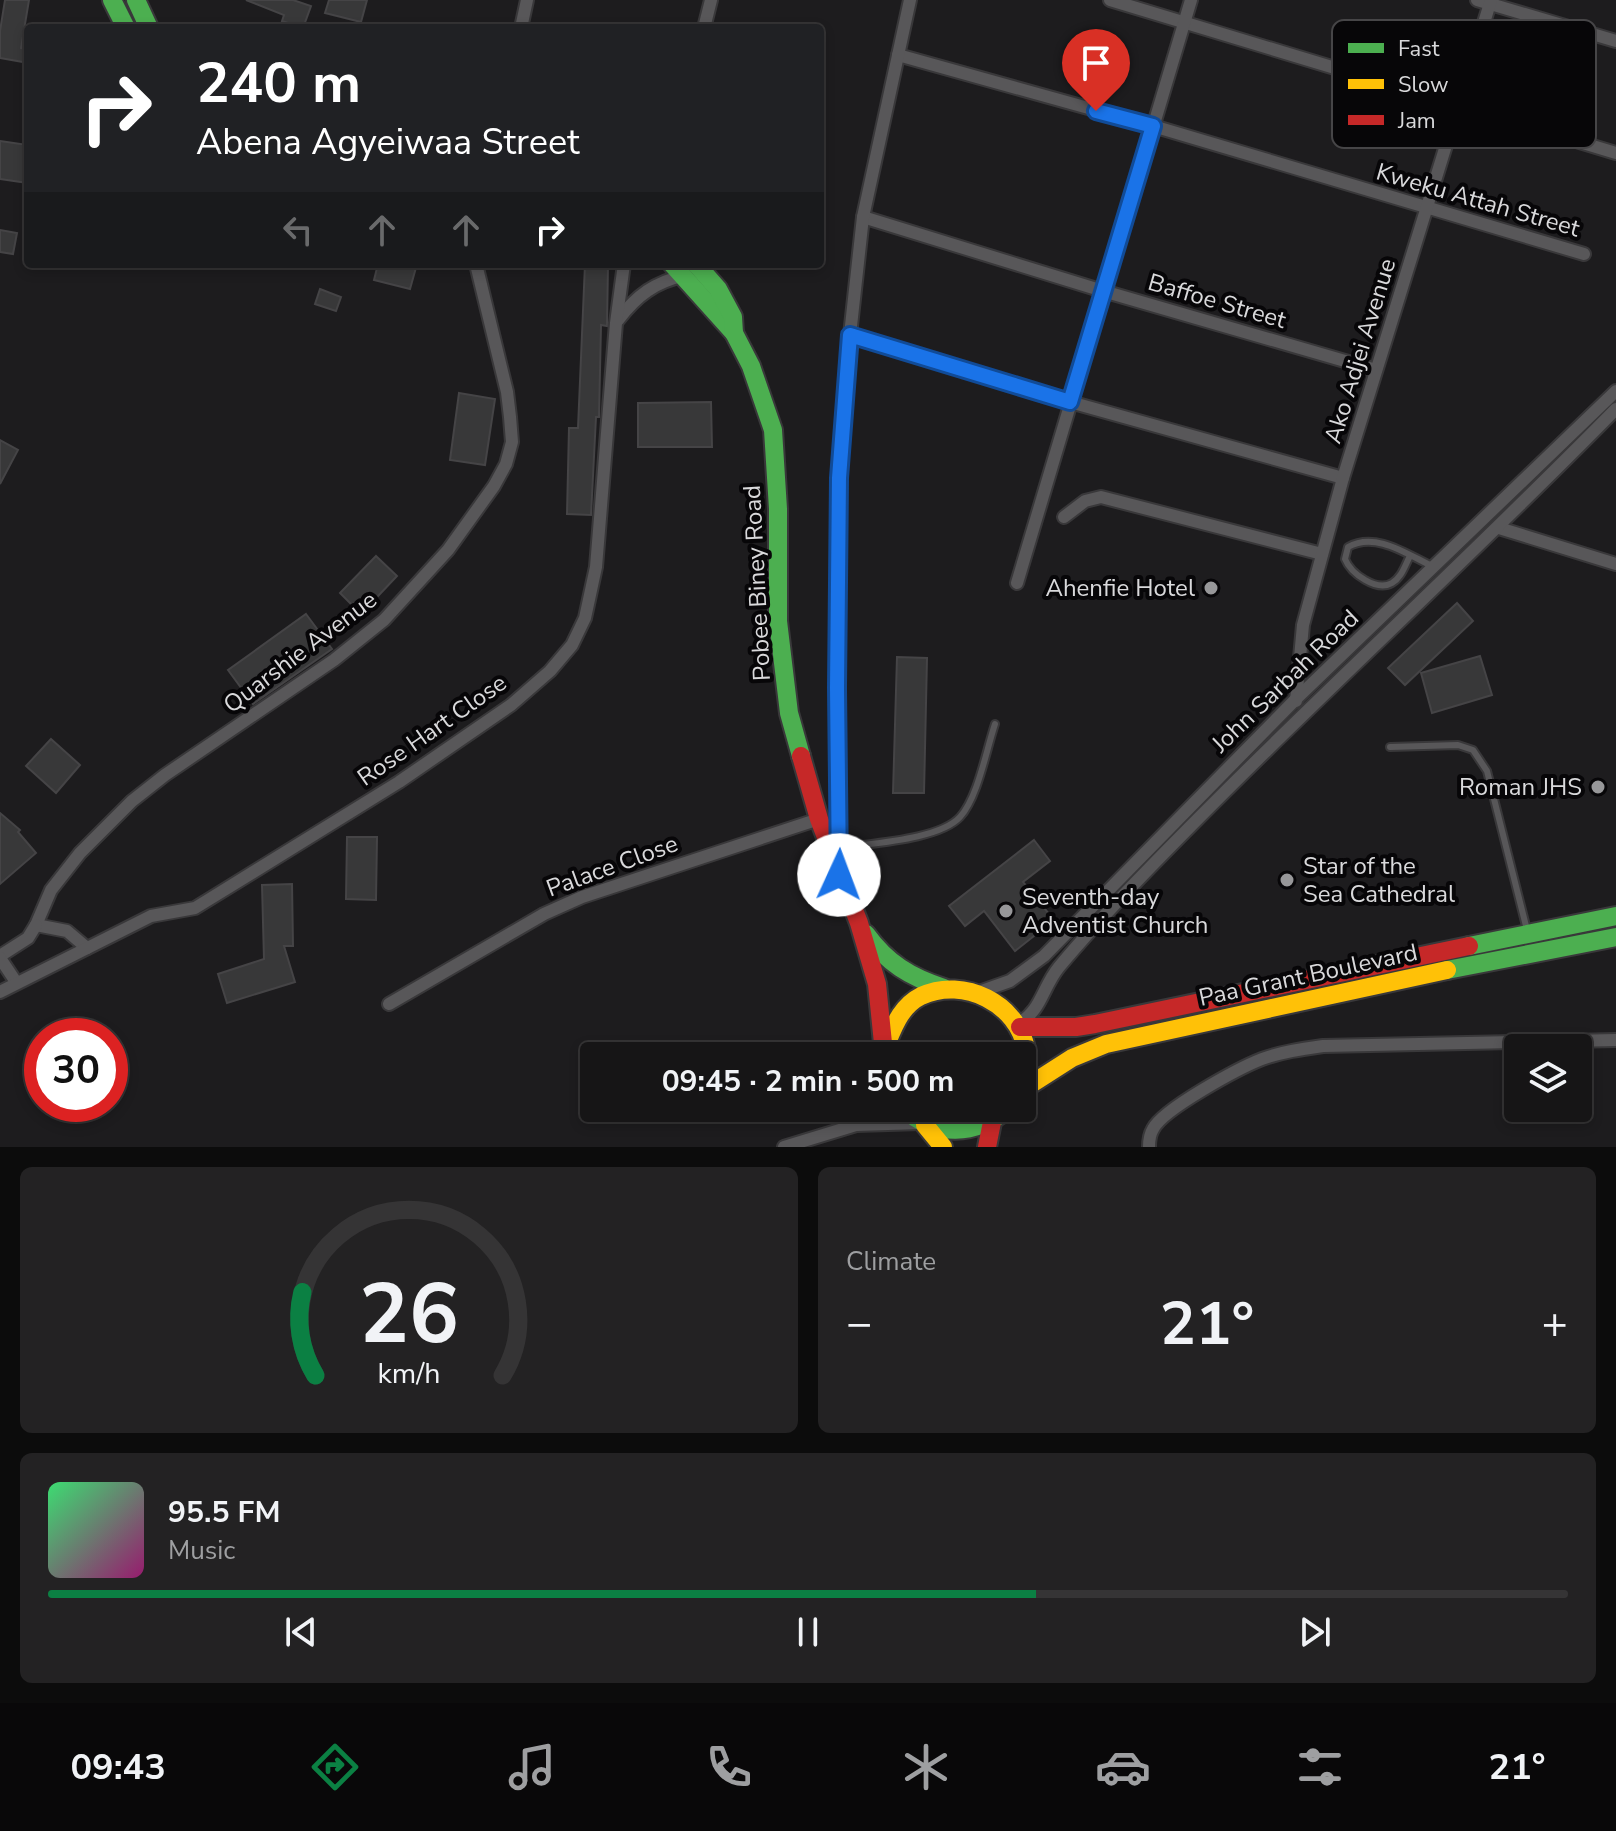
<!DOCTYPE html>
<meta charset="utf-8">
<style>
:root{--surface:#161516;--page:#232223;--text:#f1f3f6;--muted:#9e9fa1;--line:#353435;--accent:#0b8043}
body{margin:0;font-family:"Nunito Sans",sans-serif;background:var(--page);color:var(--text);height:100vh;display:flex;flex-direction:column;font-size:30px;white-space:nowrap}
*{box-sizing:border-box;margin:0}
p{font-size:26px;color:var(--muted)}
.icon{flex:none;width:44px;height:44px;fill:none;stroke:currentColor;stroke-width:2;stroke-linecap:round;stroke-linejoin:round}
.map{position:relative;height:1147px;overflow:hidden}
.side{display:flex;flex-direction:column;gap:20px;padding:20px;background:#0c0c0c;flex:1}
.side>*{flex:none}
.banner{position:absolute;left:24px;top:24px;width:800px;height:244px;border-radius:8px;box-shadow:0 4px 12px #0003,0 0 0 2px var(--line);background:#202124;color:#fff;overflow:hidden}
.controls{position:absolute;left:1504px;top:1034px;display:grid;gap:16px}
.controls a{display:grid;place-items:center;width:88px;height:88px;border-radius:8px;background:var(--surface);box-shadow:0 4px 12px #0003,0 0 0 2px var(--line);font-size:40px}
.speed{position:absolute;left:24px;top:1018px;display:flex;gap:16px;font-size:40px;font-weight:700;text-align:center}
.speed>*{display:grid;place-content:center;width:104px;height:104px;border-radius:50%;background:var(--surface);box-shadow:0 4px 12px #0003,0 0 0 2px var(--line);line-height:1}
.speed .limit{border:12px solid #d22;background:#fff;color:#111}
.pin{position:absolute;display:grid;place-items:center;width:68px;height:68px;color:#fff;margin:-82px -34px;border-radius:50% 50% 50% 0;rotate:-45deg;box-shadow:0 0 8px #0007}
.pin .icon{rotate:45deg}
.me{position:absolute;width:88px;margin:-44px;rotate:2deg;stroke-linejoin:round;filter:drop-shadow(0 0 6px #0008)}
.turn{display:flex;align-items:center;gap:28px;height:168px;padding:0 40px;font-size:36px}
.turn .icon{width:104px;height:104px;stroke-width:2.5}
.turn b{display:block;font-size:56px;line-height:68px}
.lanes{display:flex;align-items:center;height:76px;padding:0 40px;background:#0003;justify-content:center;gap:40px;direction:ltr}
.lanes .off{opacity:.35}
.big{font-size:60px;font-weight:700;line-height:1.1}
.side .tile{flex:1;display:flex;flex-direction:column;justify-content:center;gap:12px;min-width:0;padding:0 28px;border-radius:12px;background:var(--page)}
.side .dial{align-items:center;gap:0}
.dial svg{height:208px;overflow:visible;fill:none;stroke:var(--line);stroke-width:7;stroke-linecap:round;text-anchor:middle}
.dial text{fill:var(--text);stroke:none}
.song{display:flex;align-items:center;gap:24px}
.cover{width:96px;height:96px;border-radius:12px;background:linear-gradient(135deg,hsl(140 70% 55%),hsl(320 70% 35%))}
.played{height:8px;border-radius:4px;background:linear-gradient(90deg,var(--accent) 65%,var(--line) 65%)}
.keys{display:flex;justify-content:space-around;direction:ltr}
.heat{display:flex;justify-content:space-between;align-items:center;font-size:44px;direction:ltr}
.side .tiles{flex:1;display:grid;gap:20px;grid-template-columns:1fr 1fr}
.tile:last-child{grid-column:span 2}
.trip{position:absolute;left:580px;top:1042px;width:456px;height:80px;border-radius:8px;background:var(--surface);box-shadow:0 4px 12px #0003,0 0 0 2px var(--line);font-weight:700;line-height:80px;text-align:center}
.tabs{display:flex;height:128px;justify-content:space-around;align-items:center;background:#090809;color:var(--muted)}
.tabs .icon{width:56px;height:56px}
.tabs .current{color:var(--accent)}
.tabs b{font-size:36px;color:var(--text)}
.map>svg:first-child{display:block}
.building{fill:#383839;stroke:#454446;stroke-width:2}
.lines{fill:none;stroke-linecap:round;stroke-linejoin:round}
.lane-casing{stroke:#39383a;stroke-width:10}
.street-casing{stroke:#39383a;stroke-width:16}
.fast-casing{stroke:#39383a;stroke-width:22}
.slow-casing{stroke:#39383a;stroke-width:22}
.jam-casing{stroke:#39383a;stroke-width:22}
.lane{stroke:#585759;stroke-width:6}
.street{stroke:#585759;stroke-width:12}
.fast{stroke:#4caf50;stroke-width:18}
.slow{stroke:#ffc107;stroke-width:18}
.jam{stroke:#c62828;stroke-width:18}
.route-casing{stroke:#114b97;stroke-width:20}
.route{stroke:#1a73e8;stroke-width:14}
.poi-dot{fill:#979799;stroke:#070608;stroke-width:3}
.labels{text-anchor:middle;dominant-baseline:central;stroke-width:8;stroke-linejoin:round;paint-order:stroke}
.street-label{font-size:24px;fill:#d9d9db;stroke:#070608}
.poi-label{font-size:24px;fill:#d9d9db;stroke:#070608;text-anchor:end}
.key{fill:#070608;stroke:#464547;stroke-width:2}
.key-label{font-size:22px;fill:#d9d9db}
</style>
<div class="map">
<svg width="1616" height="1147" viewBox="0 0 1616 1147">
<rect width="100%" height="100%" fill="#1d1c1e"/>
<g class="building">
<path d="M5,0H29L21,48L25,49L23,62L0,58V31Z"/>
<path d="M246,0H293L311,6L303,28L282,21L284,15Z"/>
<path d="M329,0H367L361,22L325,13Z"/>
<path d="M0,141L28,145V183L0,179Z"/>
<path d="M0,230L17,233L13,254L0,252Z"/>
<path d="M378,264H417L410,289L374,280Z"/>
<path d="M585,264H608L607,326L601,325L599,417H596L591,515L567,514L569,428H578Z"/>
<path d="M320,289L341,297L336,311L315,304Z"/>
<path d="M459,393L495,399L485,465L450,460Z"/>
<path d="M711,402L712,447H638V403Z"/>
<path d="M0,440L18,450L0,484Z"/>
<path d="M376,556L397,576L361,614L340,593Z"/>
<path d="M1457,603L1473,621L1405,685L1388,668Z"/>
<path d="M306,614L332,649L253,704L228,670Z"/>
<path d="M1480,656L1492,695L1432,713L1421,673Z"/>
<path d="M897,657L927,658L924,793H893Z"/>
<path d="M51,739L80,765L56,793L26,766Z"/>
<path d="M0,813L20,830L18,832L36,853L0,884Z"/>
<path d="M347,837H377L376,900L346,899Z"/>
<path d="M1034,840L1050,861L1023,882L1054,920L1015,951L984,911L965,926L949,906Z"/>
<path d="M292,884L293,946H284L295,982L227,1003L218,974L264,959L262,885Z"/>
</g>
<g class="lines">
<defs>
<g id="lane">
<path d="M1410,556C1405,565 1402,577 1392,583C1377,592 1351,574 1345,559L1348,547C1376,531 1408,555 1434,567"/>
<path d="M1390,747L1458,745L1473,750L1487,771L1527,930"/>
<path d="M840,848C870,843 939,840 960,817C978,797 986,751 995,724"/>
</g>
<g id="street">
<path d="M1110,0L1616,153"/>
<path d="M1477,0L1616,41"/>
<path d="M521,28L527,0"/>
<path d="M704,28L711,0"/>
<path d="M898,55L1153,126L1584,254"/>
<path d="M863,217L1103,291L1376,370"/>
<path d="M618,320C637,295 655,282 686,275"/>
<path d="M850,335L1070,402L1343,478"/>
<path d="M1064,517L1085,501L1101,497L1322,554"/>
<path d="M1499,528L1616,564"/>
<path d="M1017,583L1191,0"/>
<path d="M1296,701L1303,625L1343,478L1491,0"/>
<path d="M839,864L838,568L839,478L850,335L863,217L910,0"/>
<path d="M87,948L67,931L36,925L51,890L80,853L132,801L165,775L334,660L384,620L448,550L494,486L506,464L512,442L510,417L507,392L476,264"/>
<path d="M0,956L28,938L36,925"/>
<path d="M0,958L16,982"/>
<path d="M0,992L151,916L195,908L208,900L399,782L511,705L550,671L572,645L585,618L596,567L616,323L624,264"/>
<path d="M979,992L1010,981L1044,956L1296,699L1616,391"/>
<path d="M389,1004L544,914L582,897L819,819"/>
<path d="M1018,1024C1042,1010 1042,988 1059,967C1084,937 1110,909 1137,881C1292,720 1459,569 1616,409"/>
<path d="M856,1125L871,1108"/>
<path d="M784,1147L856,1125L921,1123"/>
<path d="M1149,1147C1149,1141 1150,1134 1153,1129C1163,1109 1239,1068 1262,1059C1281,1052 1302,1049 1323,1046L1616,1040"/>
</g>
<g id="fast">
<path d="M112,0L126,28"/>
<path d="M136,0L149,28"/>
<path d="M672,264L734,333"/>
<path d="M696,264L718,289L733,317L734,333L751,366L773,430L778,509V621L789,713L801,756"/>
<path d="M866,934C887,963 910,977 944,988"/>
<path d="M1469,946L1616,916"/>
<path d="M1447,970L1616,937"/>
<path d="M903,1108C936,1138 975,1136 1009,1108"/>
</g>
<g id="slow">
<path d="M886,1045C894,1026 901,1006 921,996C964,976 1018,1004 1026,1049C1028,1060 1024,1075 1022,1086"/>
<path d="M1022,1090L1072,1058L1106,1044L1447,970"/>
<path d="M925,1125L943,1147"/>
</g>
<g id="jam">
<path d="M801,756L819,819L859,923L877,984L884,1053"/>
<path d="M1020,1027H1076L1095,1024L1469,946"/>
<path d="M987,1147L992,1122"/>
</g>
</defs>
<use href="#lane" class="lane-casing"/>
<use href="#street" class="street-casing"/>
<use href="#fast" class="fast-casing"/>
<use href="#slow" class="slow-casing"/>
<use href="#jam" class="jam-casing"/>
<use href="#lane" class="lane"/>
<use href="#street" class="street"/>
<use href="#fast" class="fast"/>
<use href="#slow" class="slow"/>
<use href="#jam" class="jam"/>
</g>
<g class="lines">
<defs>
<path id="route" d="M839,875L837,688L839,478L850,335L1070,402L1153,126L1096,111"/>
</defs>
<use href="#route" class="route-casing"/>
<use href="#route" class="route"/>
</g>
<g class="poi-dot">
<circle cx="1211" cy="588" r="8"/>
<circle cx="1598" cy="787" r="8"/>
<circle cx="1287" cy="880" r="8"/>
<circle cx="1006" cy="911" r="8"/>
</g>
<g class="labels">
<g class="street-label">
<text transform="translate(1478 200) rotate(16)">Kweku Attah Street</text>
<text transform="translate(1217 301) rotate(16)">Baffoe Street</text>
<text transform="translate(1360 351) rotate(-73)">Ako Adjei Avenue</text>
<text transform="translate(757 583) rotate(-93)">Pobee Biney Road</text>
<text transform="translate(300 652) rotate(-37)">Quarshie Avenue</text>
<text transform="translate(1285 681) rotate(-44)">John Sarbah Road</text>
<text transform="translate(432 730) rotate(-35)">Rose Hart Close</text>
<text transform="translate(612 866) rotate(-20)">Palace Close</text>
<text transform="translate(1308 975) rotate(-12)">Paa Grant Boulevard</text>
</g>
<g class="poi-label">
<text x="1195" y="588">Ahenfie Hotel</text>
<text x="1582" y="787">Roman JHS</text>
<text x="1303" y="866" text-anchor="start">Star of the<tspan x="1303" dy="28">Sea Cathedral</tspan></text>
<text x="1022" y="897" text-anchor="start">Seventh-day<tspan x="1022" dy="28">Adventist Church</tspan></text>
</g>
</g>
<rect x="1332" y="20" width="264" height="128" rx="12" class="key"/>
<rect x="1348" y="43" width="36" height="10" fill="#4caf50"/>
<rect x="1348" y="79" width="36" height="10" fill="#ffc107"/>
<rect x="1348" y="115" width="36" height="10" fill="#c62828"/>
<g class="key-label">
<text x="1398" y="56">Fast</text>
<text x="1398" y="92">Slow</text>
<text x="1398" y="128">Jam</text>
</g>
</svg>
<div class="controls">
<a><svg class="icon" aria-label="layers" viewBox="0 0 24 24"><path d="M12 4l9 5-9 5-9-5zM3 14l9 5 9-5"/></svg></a>
</div>
<div class="speed"><div class="limit">30</div></div>
<div class="pin" style="left:1096px;top:111px;background:#d93025"><svg class="icon" aria-label="arrive" viewBox="0 0 24 24"><path d="M6 21V4h12l-3 4 3 4H6"/></svg></div>
<svg class="me" style="left:839px;top:875px" viewBox="-20 -20 40 40"><circle r="19" fill="#fff"/><path d="M0-13L10 11 0 6-10 11z" fill="#1a73e8"/></svg>
<div class="trip">09:45 · 2 min · 500 m</div>
<div class="banner">
<div class="turn"><svg class="icon" aria-label="right" viewBox="0 0 24 24"><path d="M7 20v-9h11M14 6l5 5-5 5"/></svg><div><b>240 m</b>Abena Agyeiwaa Street</div></div>
<div class="lanes"><svg class="icon off" aria-label="left" viewBox="0 0 24 24"><path d="M17 20v-9H6M10 6l-5 5 5 5"/></svg><svg class="icon off" aria-label="ahead" viewBox="0 0 24 24"><path d="M12 20V5M6 11l6-6 6 6"/></svg><svg class="icon off" aria-label="ahead" viewBox="0 0 24 24"><path d="M12 20V5M6 11l6-6 6 6"/></svg><svg class="icon" aria-label="right" viewBox="0 0 24 24"><path d="M7 20v-9h11M14 6l5 5-5 5"/></svg></div>
</div>
</div>
<section class="side">
<div class="tiles">
<div class="tile dial"><svg viewBox="0 0 100 80">
<path d="M14 69A42 42 0 1 1 86 69"/>
<path d="M14 69A42 42 0 0 1 9 37" stroke="#0b8043"/>
<text x="50" y="56" font-size="32" font-weight="700">26</text>
<text x="50" y="72" font-size="11">km/h</text>
</svg></div>
<div class="tile"><p>Climate</p>
<div class="heat"><a>−</a><b class="big">21°</b><a>+</a></div>
</div>
<div class="tile">
<div class="song"><i class="cover"></i><div><b>95.5 FM</b><p>Music</p></div></div>
<div class="played"></div>
<div class="keys"><svg class="icon" aria-label="previous" viewBox="0 0 24 24"><path d="M18 5L8 12l10 7zM5 5v14"/></svg><svg class="icon" aria-label="pause" viewBox="0 0 24 24"><path d="M8 5v14M16 5v14"/></svg><svg class="icon" aria-label="next" viewBox="0 0 24 24"><path d="M6 5l10 7-10 7zM19 5v14"/></svg></div>
</div>
</div>
</section>
<nav class="tabs">
<b>09:43</b>
<svg class="icon current" aria-label="directions" viewBox="0 0 24 24"><path d="M12 3l9 9-9 9-9-9zM9 14v-3h6M13 9l2 2-2 2"/></svg>
<svg class="icon" aria-label="music" viewBox="0 0 24 24"><path d="M9 18V5l10-2v13"/><circle cx="6" cy="18" r="3"/><circle cx="16" cy="16" r="3"/></svg>
<svg class="icon" aria-label="phone" viewBox="0 0 24 24"><path d="M5 4h4l2 5-3 2q2 4 5 5l2-3 5 2v4C11 20 4 13 5 4z"/></svg>
<svg class="icon" aria-label="climate" viewBox="0 0 24 24"><path d="M12 3v18M4 7l16 10M4 17L20 7"/></svg>
<svg class="icon" aria-label="car" viewBox="0 0 24 24"><path d="M5 17H2v-5l4-1 3-4h7l3 4 3 1v5h-3M9 17h6M6 11h13"/><circle cx="7" cy="17" r="2"/><circle cx="17" cy="17" r="2"/></svg>
<svg class="icon" aria-label="filters" viewBox="0 0 24 24"><path d="M4 7h16M4 17h16"/><circle cx="9" cy="7" r="2"/><circle cx="15" cy="17" r="2"/></svg>
<b>21°</b>
</nav>
